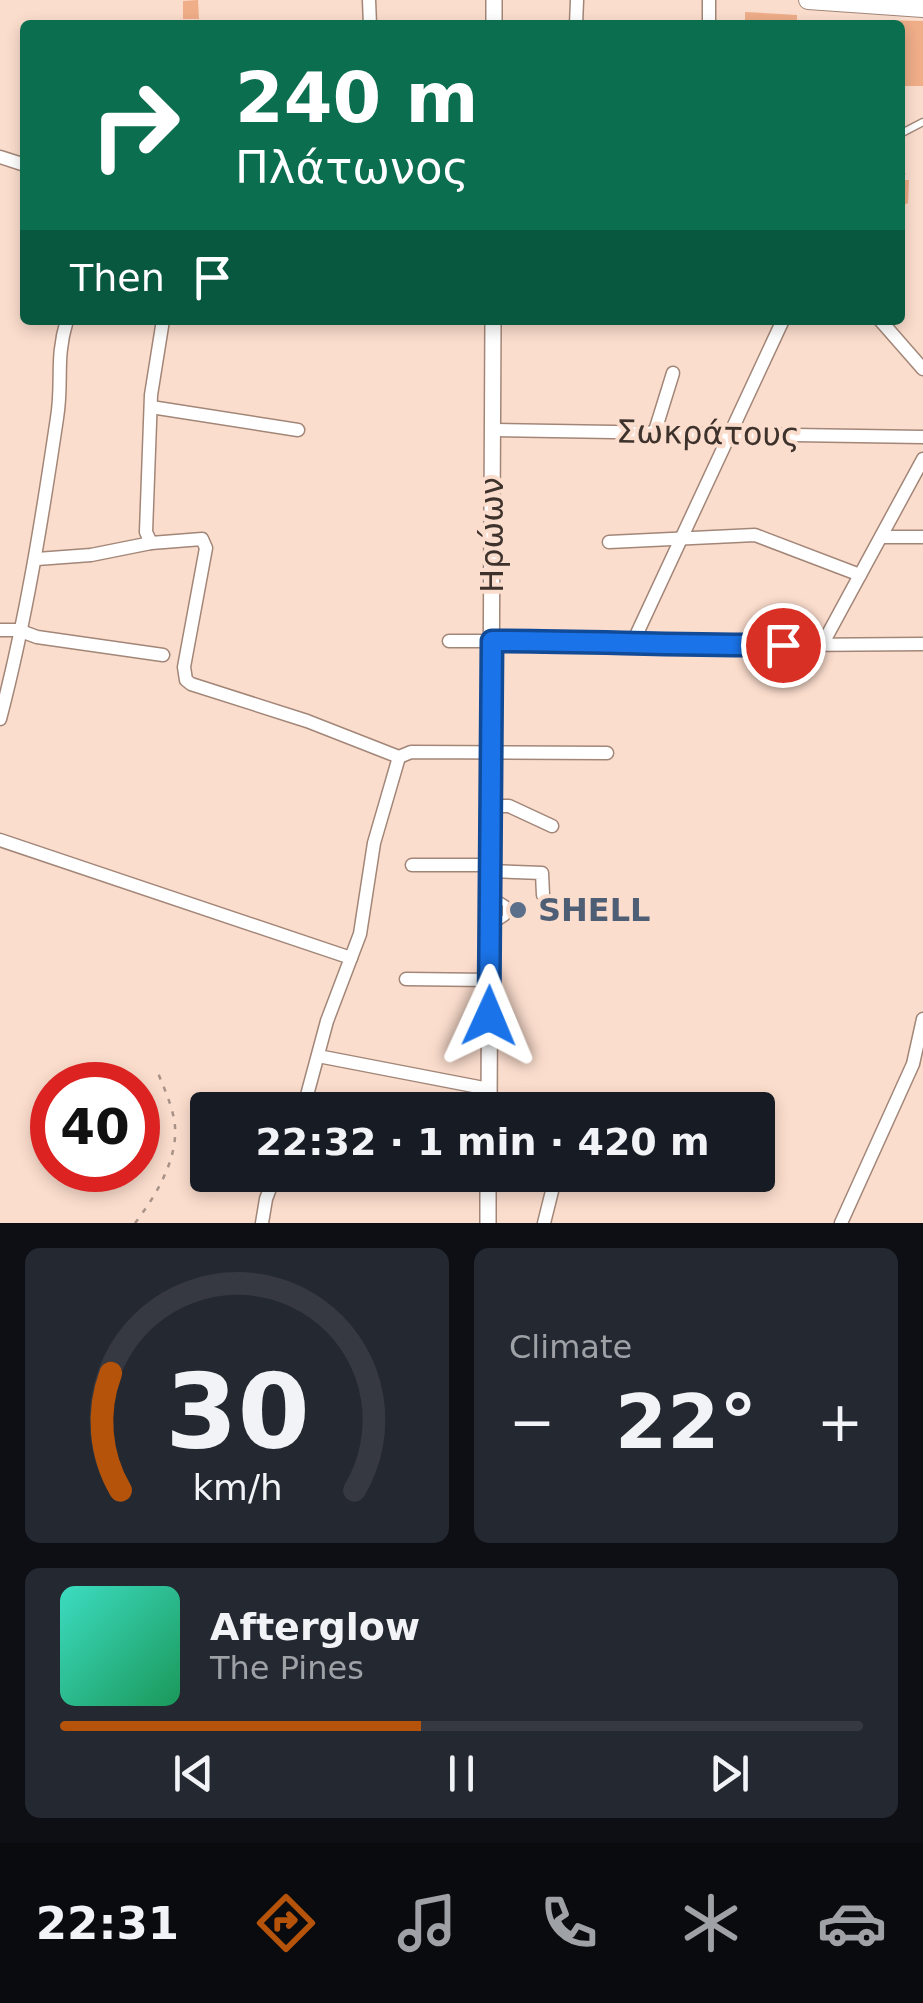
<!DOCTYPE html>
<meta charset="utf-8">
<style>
:root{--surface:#171b24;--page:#242831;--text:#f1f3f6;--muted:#9ea1a6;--line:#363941;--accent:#b45309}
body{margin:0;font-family:"DejaVu Sans",sans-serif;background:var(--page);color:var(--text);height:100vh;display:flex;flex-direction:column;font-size:38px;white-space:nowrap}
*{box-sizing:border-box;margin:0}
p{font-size:32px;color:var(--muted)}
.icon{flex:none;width:55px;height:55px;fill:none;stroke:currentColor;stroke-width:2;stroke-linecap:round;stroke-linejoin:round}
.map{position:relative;height:1223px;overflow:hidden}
.side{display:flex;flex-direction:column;gap:25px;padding:25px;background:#0d0f14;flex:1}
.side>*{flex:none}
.top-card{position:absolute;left:20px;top:20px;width:885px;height:305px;border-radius:10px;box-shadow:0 5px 15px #0003;background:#0b6e4f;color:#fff;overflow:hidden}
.speed{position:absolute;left:30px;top:1062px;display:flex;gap:20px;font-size:50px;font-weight:700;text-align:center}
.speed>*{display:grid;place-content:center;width:130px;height:130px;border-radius:50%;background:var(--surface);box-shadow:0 5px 15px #0003;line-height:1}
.speed .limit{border:15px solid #d22;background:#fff;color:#111}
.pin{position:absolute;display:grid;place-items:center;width:85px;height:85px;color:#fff;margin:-42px;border:5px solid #fff;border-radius:50%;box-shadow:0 2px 10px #0007}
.me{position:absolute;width:110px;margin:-55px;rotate:1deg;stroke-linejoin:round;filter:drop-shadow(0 0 8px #0008)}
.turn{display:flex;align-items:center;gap:35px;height:210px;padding:0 50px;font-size:45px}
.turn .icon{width:130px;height:130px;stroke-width:2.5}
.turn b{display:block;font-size:70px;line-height:85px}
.then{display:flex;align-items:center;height:95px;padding:0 50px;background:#0003;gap:20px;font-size:38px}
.big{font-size:75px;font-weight:800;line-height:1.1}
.side .card{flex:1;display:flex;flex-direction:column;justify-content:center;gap:15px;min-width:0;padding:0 35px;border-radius:15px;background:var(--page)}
.side .dial{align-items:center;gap:0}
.dial svg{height:260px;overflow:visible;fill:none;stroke:var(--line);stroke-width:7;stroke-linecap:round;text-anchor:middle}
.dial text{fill:var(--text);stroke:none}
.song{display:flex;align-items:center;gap:30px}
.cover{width:120px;height:120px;border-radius:15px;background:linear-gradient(135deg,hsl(170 70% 55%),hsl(150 70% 35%))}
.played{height:10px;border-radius:5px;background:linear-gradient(90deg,var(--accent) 45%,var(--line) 45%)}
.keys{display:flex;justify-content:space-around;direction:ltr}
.heat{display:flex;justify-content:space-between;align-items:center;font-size:55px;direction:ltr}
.side .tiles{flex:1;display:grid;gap:25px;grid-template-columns:1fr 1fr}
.card:last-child{grid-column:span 2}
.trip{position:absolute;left:190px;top:1092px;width:585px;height:100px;border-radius:10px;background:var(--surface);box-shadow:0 5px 15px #0003;font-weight:800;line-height:100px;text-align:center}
.tabs{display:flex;height:160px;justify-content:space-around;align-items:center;background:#090b0e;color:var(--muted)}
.tabs .icon{width:70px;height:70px}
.tabs .current{color:var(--accent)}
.tabs b{font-size:45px;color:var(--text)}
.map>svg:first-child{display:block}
.building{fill:#efad88}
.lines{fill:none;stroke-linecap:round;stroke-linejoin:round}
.service-casing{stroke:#a28678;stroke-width:9}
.minor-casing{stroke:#a28678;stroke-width:15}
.tertiary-casing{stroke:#a28678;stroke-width:18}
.secondary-casing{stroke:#a28678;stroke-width:20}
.path{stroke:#a89287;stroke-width:2.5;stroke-dasharray:5 8;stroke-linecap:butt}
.service{stroke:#fff;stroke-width:6}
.minor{stroke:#fff;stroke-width:12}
.tertiary{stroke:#fff;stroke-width:15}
.secondary{stroke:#fff;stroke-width:18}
.route-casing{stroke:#114b97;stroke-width:25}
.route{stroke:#1a73e8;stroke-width:18}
.service-dot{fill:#5c6f8a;stroke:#fbddcd;stroke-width:4}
.labels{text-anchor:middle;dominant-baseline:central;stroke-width:8;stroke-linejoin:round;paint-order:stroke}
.street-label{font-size:32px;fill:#3e322c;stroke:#fbddcd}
.service-label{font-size:32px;font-weight:bold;fill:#4e5e75;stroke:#fbddcd;text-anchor:start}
</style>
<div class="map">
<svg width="923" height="1223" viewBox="0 0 923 1223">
<rect width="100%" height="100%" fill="#fbddcd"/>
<g class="building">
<path d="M198,0L199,19H183V1Z"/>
<path d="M745,12L797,15V25H745Z"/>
<path d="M877,20L923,21V86H900V25H877Z"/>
<path d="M900,169L906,174L901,180H909L908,203L900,207Z"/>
<rect x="515" y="901" width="11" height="16"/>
</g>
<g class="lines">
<defs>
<g id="service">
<path d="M900,134L923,122"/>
<path d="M491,927L506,917V904L493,896"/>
</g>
<g id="minor">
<path d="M369,0L370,25"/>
<path d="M576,25L577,0"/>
<path d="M709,25V0"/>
<path d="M0,157L25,165"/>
<path d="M880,320L923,369"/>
<path d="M151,407L298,430"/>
<path d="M493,430L923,437"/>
<path d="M655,431L673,373"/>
<path d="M881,537H923"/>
<path d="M609,542L755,535L860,575"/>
<path d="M151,543L146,532L151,395L163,320"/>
<path d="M37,559L91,555L151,543L202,539L206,548L184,667L186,680L191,684L307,721L399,757L411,752L607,753"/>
<path d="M0,630H18L37,637L163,655"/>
<path d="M449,641H615L666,646L923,644"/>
<path d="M633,642L783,320"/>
<path d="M822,645L923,459"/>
<path d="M0,719C26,620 42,519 57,418C63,381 55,359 67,320"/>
<path d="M491,806H509L552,826"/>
<path d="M0,840L351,958"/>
<path d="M412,865H490"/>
<path d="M490,871L542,873L543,895"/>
<path d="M406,979L489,980"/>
<path d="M318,1056L489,1089"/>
<path d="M303,1110L327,1021L360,934L374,843L399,757"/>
<path d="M262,1223L266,1199L275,1175"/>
<path d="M544,1223L556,1175"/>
<path d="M841,1223L913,1064L923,1019"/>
</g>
<g id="tertiary">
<path d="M494,0V25"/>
<path d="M489,1110L493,320"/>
<path d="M488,1223V1175"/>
</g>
<path id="secondary" d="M808,0L923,8"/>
</defs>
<use href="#service" class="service-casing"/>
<use href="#minor" class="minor-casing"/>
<use href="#tertiary" class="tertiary-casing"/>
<use href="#secondary" class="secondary-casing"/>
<path class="path" d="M135,1223C156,1196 181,1155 174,1119C171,1103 164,1088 158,1073"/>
<use href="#service" class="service"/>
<use href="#minor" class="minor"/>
<use href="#tertiary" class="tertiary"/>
<use href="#secondary" class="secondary"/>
</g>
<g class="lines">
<defs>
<path id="route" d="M489,1016L492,641C589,641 685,646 783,645"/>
</defs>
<use href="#route" class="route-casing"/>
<use href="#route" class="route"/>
</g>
<circle class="service-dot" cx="518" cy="910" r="10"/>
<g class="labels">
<g class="street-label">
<text transform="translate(708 433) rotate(1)">Σωκράτους</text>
<text transform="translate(492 535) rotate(-90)">Ηρώων</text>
</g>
<g class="service-label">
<text x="538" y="910">SHELL</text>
</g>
</g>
</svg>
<div class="speed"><div class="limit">40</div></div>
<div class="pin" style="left:783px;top:645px;background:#d93025"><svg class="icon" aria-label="arrive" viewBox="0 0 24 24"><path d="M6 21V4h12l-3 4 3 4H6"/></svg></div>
<svg class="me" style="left:489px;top:1016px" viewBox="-20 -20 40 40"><path d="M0-17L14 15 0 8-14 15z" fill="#1a73e8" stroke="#fff" stroke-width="4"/></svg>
<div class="trip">22:32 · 1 min · 420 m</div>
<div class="top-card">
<div class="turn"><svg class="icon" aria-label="right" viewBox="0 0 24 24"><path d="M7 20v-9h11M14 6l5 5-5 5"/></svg><div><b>240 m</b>Πλάτωνος</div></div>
<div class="then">Then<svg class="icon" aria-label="arrive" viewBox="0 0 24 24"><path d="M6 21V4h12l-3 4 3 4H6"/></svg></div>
</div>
</div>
<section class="side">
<div class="tiles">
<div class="card dial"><svg viewBox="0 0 100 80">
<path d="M14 69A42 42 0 1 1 86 69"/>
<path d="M14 69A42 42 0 0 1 11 33" stroke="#b45309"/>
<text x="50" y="56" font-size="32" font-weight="700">30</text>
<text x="50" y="72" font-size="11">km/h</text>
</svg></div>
<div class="card"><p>Climate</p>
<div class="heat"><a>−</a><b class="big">22°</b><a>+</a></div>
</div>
<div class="card">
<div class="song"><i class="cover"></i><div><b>Afterglow</b><p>The Pines</p></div></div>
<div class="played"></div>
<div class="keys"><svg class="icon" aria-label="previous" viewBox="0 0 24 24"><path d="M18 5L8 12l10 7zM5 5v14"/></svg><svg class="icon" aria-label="pause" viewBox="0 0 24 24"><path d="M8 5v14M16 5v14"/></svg><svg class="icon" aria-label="next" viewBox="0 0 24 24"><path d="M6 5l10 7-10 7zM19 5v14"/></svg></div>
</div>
</div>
</section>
<nav class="tabs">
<b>22:31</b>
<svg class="icon current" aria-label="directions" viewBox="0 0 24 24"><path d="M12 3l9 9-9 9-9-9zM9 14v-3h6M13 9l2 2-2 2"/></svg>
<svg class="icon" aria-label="music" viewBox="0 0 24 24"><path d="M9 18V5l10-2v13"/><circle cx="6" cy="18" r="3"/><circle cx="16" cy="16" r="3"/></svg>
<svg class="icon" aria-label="phone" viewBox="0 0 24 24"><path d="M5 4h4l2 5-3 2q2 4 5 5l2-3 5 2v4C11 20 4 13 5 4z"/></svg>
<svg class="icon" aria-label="climate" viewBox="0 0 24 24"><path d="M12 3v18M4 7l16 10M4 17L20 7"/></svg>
<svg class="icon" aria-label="car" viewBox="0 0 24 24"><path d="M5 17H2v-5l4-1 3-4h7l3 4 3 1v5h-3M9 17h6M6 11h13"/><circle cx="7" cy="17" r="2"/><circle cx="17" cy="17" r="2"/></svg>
</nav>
